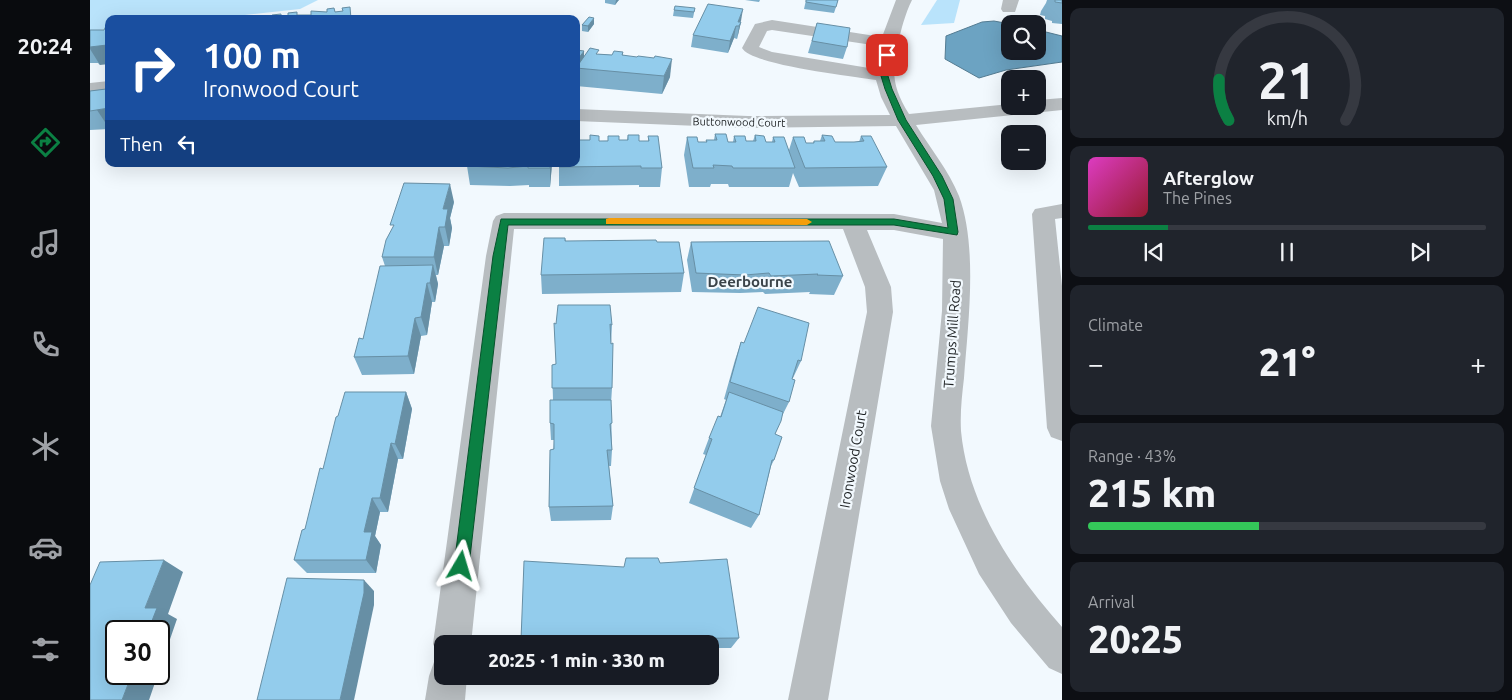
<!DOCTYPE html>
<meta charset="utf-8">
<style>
:root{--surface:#171b24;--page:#20242c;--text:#f1f3f6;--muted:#9ea1a6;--line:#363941;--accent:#0b8043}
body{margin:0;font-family:Ubuntu,sans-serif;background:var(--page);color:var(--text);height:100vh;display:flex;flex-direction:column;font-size:19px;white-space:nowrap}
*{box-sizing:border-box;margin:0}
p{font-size:16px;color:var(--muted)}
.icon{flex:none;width:28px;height:28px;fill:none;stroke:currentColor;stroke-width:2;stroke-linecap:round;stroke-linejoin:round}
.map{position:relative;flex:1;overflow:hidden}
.side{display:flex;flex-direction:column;gap:8px;padding:8px;background:#0d0f14;width:450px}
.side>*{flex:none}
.guide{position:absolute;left:15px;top:15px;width:475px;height:152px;border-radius:10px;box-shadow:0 5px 20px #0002;background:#1a4fa0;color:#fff;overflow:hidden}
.buttons{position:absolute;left:911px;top:15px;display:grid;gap:10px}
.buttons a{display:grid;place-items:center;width:45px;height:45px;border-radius:10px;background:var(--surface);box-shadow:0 5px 20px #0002;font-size:25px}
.speed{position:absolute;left:15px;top:620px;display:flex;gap:10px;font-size:25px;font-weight:700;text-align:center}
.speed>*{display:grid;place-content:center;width:65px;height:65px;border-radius:50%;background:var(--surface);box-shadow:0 5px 20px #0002;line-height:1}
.speed .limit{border:2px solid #111;border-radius:8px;background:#fff;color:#111}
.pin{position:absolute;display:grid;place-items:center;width:42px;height:42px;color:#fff;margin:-21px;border-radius:10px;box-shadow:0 2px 8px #0006}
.me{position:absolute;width:55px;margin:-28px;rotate:7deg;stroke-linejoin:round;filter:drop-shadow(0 0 4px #0008)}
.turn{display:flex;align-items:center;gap:18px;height:105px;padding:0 15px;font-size:22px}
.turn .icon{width:65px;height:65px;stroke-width:2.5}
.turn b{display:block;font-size:35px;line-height:42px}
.then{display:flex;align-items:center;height:48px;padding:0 15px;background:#0003;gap:10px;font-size:19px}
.big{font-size:38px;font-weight:800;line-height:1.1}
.side .widget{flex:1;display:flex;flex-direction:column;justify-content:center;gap:8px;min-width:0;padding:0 18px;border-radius:10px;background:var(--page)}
.side .dial{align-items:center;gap:0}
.dial svg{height:130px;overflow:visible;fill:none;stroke:var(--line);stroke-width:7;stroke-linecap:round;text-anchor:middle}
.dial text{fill:var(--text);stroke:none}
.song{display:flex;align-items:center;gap:15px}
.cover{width:60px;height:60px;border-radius:8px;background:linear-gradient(135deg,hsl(310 70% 55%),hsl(350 70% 35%))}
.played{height:5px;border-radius:2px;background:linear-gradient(90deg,var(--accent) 20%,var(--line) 20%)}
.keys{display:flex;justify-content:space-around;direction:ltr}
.heat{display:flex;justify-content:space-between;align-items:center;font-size:28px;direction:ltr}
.charge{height:8px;border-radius:4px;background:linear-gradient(90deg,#34c759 43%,var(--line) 0)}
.trip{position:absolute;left:344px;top:635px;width:285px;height:50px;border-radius:10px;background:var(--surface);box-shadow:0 5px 20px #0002;font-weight:800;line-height:50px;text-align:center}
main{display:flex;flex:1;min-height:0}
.tabs{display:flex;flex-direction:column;width:90px;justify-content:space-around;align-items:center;background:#090b0e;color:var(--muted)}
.tabs .icon{width:35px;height:35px}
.tabs .selected{color:var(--accent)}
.tabs b{font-size:22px;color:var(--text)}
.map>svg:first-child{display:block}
.green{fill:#b9e3fb}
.water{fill:#6ca3c2;stroke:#547c92}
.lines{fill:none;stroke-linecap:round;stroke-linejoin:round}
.minor{fill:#b8bdc0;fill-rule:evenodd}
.wall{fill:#7eafcb}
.shaded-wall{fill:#678fa5}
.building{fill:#93ccec;stroke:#678fa5}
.route{fill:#0b8043;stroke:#07532c}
.slow{fill:#f59e0b}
.labels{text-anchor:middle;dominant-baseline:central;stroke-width:4.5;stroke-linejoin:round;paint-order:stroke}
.far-street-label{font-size:11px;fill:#1c2022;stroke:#f2f9fe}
.street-label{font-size:14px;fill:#1c2022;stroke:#f2f9fe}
.neighbourhood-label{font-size:15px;font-weight:bold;fill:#3a4349;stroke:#f2f9fe}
</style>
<main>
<nav class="tabs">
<b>20:24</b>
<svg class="icon selected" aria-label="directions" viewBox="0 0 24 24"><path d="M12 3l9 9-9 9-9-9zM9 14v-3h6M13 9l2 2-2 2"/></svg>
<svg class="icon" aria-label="music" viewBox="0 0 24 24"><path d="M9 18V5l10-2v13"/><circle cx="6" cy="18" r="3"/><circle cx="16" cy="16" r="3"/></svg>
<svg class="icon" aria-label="phone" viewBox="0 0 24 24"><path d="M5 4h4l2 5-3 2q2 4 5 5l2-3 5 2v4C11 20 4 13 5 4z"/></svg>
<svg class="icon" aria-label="climate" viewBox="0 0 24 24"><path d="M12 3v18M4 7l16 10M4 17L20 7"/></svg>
<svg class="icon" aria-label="car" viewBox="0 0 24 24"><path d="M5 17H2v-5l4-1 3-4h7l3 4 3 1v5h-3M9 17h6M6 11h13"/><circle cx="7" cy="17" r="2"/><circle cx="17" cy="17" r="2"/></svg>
<svg class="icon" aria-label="filters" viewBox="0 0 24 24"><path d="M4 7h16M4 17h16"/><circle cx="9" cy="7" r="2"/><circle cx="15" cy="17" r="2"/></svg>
</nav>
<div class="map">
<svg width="972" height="700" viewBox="0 0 972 700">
<rect width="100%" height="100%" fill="#f2f9fe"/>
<g class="green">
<path d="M0,0H228L210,9L119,19H19V29L0,31Z"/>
<path d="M847,0H870L864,23L831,25Z"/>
</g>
<path class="water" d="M904,21L920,24V51H948V30L972,36V62L916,70L889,78L855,59L856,36L892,22Z"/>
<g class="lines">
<g class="minor">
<path d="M806,0H822C815,14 811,30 808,44C801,73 803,88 819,114L920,104V106H948V100L972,98V110L826,125C840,148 859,171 869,196C888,248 878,324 874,378C872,395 870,413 871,431C878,505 923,572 972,627V674L959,668L921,623L889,574L859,509L850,481L841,426L852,311L853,239L804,230H777L801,287L803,312L738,700H698L777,312L775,287L753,229H424L381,644H352V676H377L375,700H335L339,676L344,662L352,659L349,657L343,644L396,256L403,221L406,216L414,213L804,214L852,223L844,190L806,126L658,128L486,121V109L658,116L800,115L791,97L786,80C762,76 661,65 652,48L665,24L682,20L792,37ZM682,30L789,46L785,69L682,52L669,47L677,31Z"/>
<path d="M913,0H929L925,12H913L911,9Z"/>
<path d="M19,81V92L0,95V83Z"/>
<path d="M972,204V218L965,219L972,286V441L961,437L957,428L942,214L945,209Z"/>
</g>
</g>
<g class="wall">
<path d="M515,0H529L528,1L525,5L515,3Z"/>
<path d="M655,0H670L669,2Z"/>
<path d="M716,0L746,7L744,13L714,9Z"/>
<path d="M957,0H972V24L962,23V21L955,19V16L950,15L951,11L956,3Z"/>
<path d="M605,8L603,18L583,16L584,10Z"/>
<path d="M651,22L647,39L644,38L638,53L601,47L603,35Z"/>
<path d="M727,23L757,47L753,59L718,53Z"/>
<path d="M504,24L498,32L492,31V25Z"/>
<path d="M0,30H14L10,65L8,63H0Z"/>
<path d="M486,50L494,57L509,54L522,55L533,52V55L580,77L572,94L486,86Z"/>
<path d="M19,89V129L0,130V91Z"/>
<path d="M625,134L638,142H643L644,136L656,141H663L665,135L676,142H682L683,137L699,150L703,137L716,143H723L724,141H730L732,135L745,142H769L771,136L797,167L788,186L709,187L703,173L699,187H639L638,184H621L620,187H599L594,155L597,137L608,142H616V140H624Z"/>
<path d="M538,135L549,141H558V136L572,168L570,187H549V185L469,186V164L509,141L537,140Z"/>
<path d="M377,164H462L460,187H439V185L420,186L380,185L377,166Z"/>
<path d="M364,202L360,218L362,228L359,246H354L348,275H346L348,284L345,302H342L337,335L331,336L324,374L272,375L264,357L273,339L295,266L292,257Z"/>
<path d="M475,238L476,241L594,273L591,292L452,294L451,275Z"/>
<path d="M601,242L753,276L744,295L719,294L720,292L675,294L673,292L650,293L602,292L597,260Z"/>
<path d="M468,305L522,325L521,344L522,388L521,404L522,450L521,466H519L523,506L521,520L461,521L459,507L464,440H461L460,423L463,400L462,365L466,364Z"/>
<path d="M651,342L711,361L703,378H702L699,402L692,416L685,434L684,460L681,466L669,515L661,528L599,503L616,455L613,454L619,438L630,417L636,400L634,399L645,360Z"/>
<path d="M316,392L322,409L313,459H308L298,512H290L285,536L291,545L286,573H217L204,560L215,529Z"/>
<path d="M570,563L649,638L641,648H620V644H432L431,640L534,567Z"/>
</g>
<g class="shaded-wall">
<path d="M526,0H529L528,1L525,5Z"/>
<path d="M653,9L651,21L648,26V22Z"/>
<path d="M504,18V24L498,32V26Z"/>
<path d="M651,22L648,35L647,39L649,26Z"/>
<path d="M646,26L644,38L638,53L640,41Z"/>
<path d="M19,42V64L10,65L0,49V47Z"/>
<path d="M494,51V63L486,68V75V62Z"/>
<path d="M582,59L580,77L572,94L574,76Z"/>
<path d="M19,108V128L7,110Z"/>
<path d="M460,164H462L460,187Z"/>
<path d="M360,184L364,202L360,218L362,228L359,246L355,227L353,209Z"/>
<path d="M349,227L354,246L348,275L344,257Z"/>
<path d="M343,265L348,284L345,302L340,283Z"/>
<path d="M337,283L342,302L337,335L331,317Z"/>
<path d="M325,318L331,336L324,374L318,356Z"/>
<path d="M316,392L322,409L313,459L305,444Z"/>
<path d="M301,443L308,459L298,512L290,498Z"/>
<path d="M282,498L290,512L285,536L291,545L286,573L276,560L274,532Z"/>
<path d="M74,560L93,572L78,614L87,619L69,671V631H58L55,608Z"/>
<path d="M274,580L284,591V605L264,700H250Z"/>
<path d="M42,674H68L59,700H32Z"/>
</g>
<g class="building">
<path d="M716,0H748L746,7L716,2Z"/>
<path d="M965,0H972V3L965,2Z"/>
<path d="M618,4L653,9L648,22H651L649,26H646L640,41L603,35Z"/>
<path d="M585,6L605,8L604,12L584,10Z"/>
<path d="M260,7L261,19H198V13L207,12V15H221V11L237,12V9L244,8L245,12L253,11L252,8Z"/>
<path d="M191,14V19H176L182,18V15Z"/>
<path d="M174,16V19H166V17Z"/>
<path d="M499,17L504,18L498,26L492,25Z"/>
<path d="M727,23L760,28L757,47L722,41Z"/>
<path d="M16,26H19V42L17,45L0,47V30H14Z"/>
<path d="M500,48L509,50L506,54L522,55L524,51L533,52L532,55L547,57L548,56L564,58L565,56L582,59L574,76L486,68Z"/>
<path d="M486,50L494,51L486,62Z"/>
<path d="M16,89H19V108L0,111V91Z"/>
<path d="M625,134H636L638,142H646L644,136H655L656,141H666L665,135L674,136L676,142H685L683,137H694L705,168H643L642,166L623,165L624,168H603L597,137H607L608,142H617L616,140H627Z"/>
<path d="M500,135L509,136V141H518V136H529V140H538V135H549V141H559L558,136H568L572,168H551V166L469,167V164H486V142H489V140H500Z"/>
<path d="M732,135L742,136L745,142H764L774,141L771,136H781L797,167L715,168L703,137H714L716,143H724V141H735Z"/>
<path d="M377,164H460V168H438V166L418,168L377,166Z"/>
<path d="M314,183L360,184L353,209H358L355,227H349L344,257H292L296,240L304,225H300Z"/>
<path d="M454,238H475V241L566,240L567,242H589L594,273L451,275Z"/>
<path d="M739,241L753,276L727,275L728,274L681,276L679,273L655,275L606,273L601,242Z"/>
<path d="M343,265L340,283H337L331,317L325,318L318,356L264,357L269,338L273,339L290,266Z"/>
<path d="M468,305H520L522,325L520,324L521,344L523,343L522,388H462V365L466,364L464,323L466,324Z"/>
<path d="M668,307L719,323L711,361L708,360L702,379L705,380L699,402L640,382L651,342L654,343Z"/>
<path d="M255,392H316L305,444L301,443L290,498H282L274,532H282L276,560H204L212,530L215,529L230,468L233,469L246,417L248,416Z"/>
<path d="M639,392L693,412L691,421L685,434L692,437L684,460H682L669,515L604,488L622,439L619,438L628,416L631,417Z"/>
<path d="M460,400H521L522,423L520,424L522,450H517L523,506L459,507L460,450L464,449V424L460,423Z"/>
<path d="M536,558H568L570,563L637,559L649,638L431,640L434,561L534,567Z"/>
<path d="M74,560L55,608H67L58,631H26V674H42L32,700H0V585L10,562Z"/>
<path d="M197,578L274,580V593L250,700H167Z"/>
</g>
<path class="route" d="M797,53L800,55L798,76L802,89L816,120L852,176L863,199L868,232L867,235L804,225H418L379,566L376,571L371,573L366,571L364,566L403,256L411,219H804L858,228L854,199L843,176L808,120L795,89L791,76L793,55Z"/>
<path class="slow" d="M519,218L717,219L722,222L717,225L516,224V219Z"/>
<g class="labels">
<g class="far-street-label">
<text transform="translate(649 122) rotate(1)">Buttonwood Court</text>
</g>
<g class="street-label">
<text transform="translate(862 334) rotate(-86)">Trumps Mill Road</text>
<text transform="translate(763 459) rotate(-80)">Ironwood Court</text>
</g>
<g class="neighbourhood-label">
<text x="660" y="281">Deerbourne</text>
</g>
</g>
</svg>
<div class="buttons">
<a><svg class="icon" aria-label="search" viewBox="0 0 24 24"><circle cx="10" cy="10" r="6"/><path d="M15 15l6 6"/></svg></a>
<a>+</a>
<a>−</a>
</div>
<div class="speed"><div class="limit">30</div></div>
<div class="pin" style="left:797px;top:55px;background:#d93025"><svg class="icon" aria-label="arrive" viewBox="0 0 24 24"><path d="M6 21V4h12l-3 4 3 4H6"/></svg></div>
<svg class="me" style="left:371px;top:566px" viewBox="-20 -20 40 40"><path d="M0-17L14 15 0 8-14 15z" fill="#0b8043" stroke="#fff" stroke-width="4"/></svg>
<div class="trip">20:25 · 1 min · 330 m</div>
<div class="guide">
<div class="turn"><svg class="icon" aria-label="right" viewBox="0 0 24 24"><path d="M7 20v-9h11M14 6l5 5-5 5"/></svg><div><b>100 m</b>Ironwood Court</div></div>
<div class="then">Then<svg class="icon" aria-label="left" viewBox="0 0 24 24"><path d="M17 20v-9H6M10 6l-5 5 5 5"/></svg></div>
</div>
</div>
<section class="side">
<div class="widget dial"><svg viewBox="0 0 100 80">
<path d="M14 69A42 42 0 1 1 86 69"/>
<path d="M14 69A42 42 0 0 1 8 44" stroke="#0b8043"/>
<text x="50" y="56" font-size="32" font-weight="700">21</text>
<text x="50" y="72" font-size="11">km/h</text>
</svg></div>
<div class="widget">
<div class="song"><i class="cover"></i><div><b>Afterglow</b><p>The Pines</p></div></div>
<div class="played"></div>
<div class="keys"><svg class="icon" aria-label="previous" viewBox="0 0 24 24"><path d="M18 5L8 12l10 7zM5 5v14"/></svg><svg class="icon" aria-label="pause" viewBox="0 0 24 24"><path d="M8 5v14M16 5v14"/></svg><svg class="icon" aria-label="next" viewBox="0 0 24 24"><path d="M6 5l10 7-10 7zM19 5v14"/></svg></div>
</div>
<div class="widget"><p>Climate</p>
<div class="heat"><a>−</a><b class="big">21°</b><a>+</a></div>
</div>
<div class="widget"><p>Range · 43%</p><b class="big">215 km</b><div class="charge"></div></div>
<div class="widget"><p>Arrival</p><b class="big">20:25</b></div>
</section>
</main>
